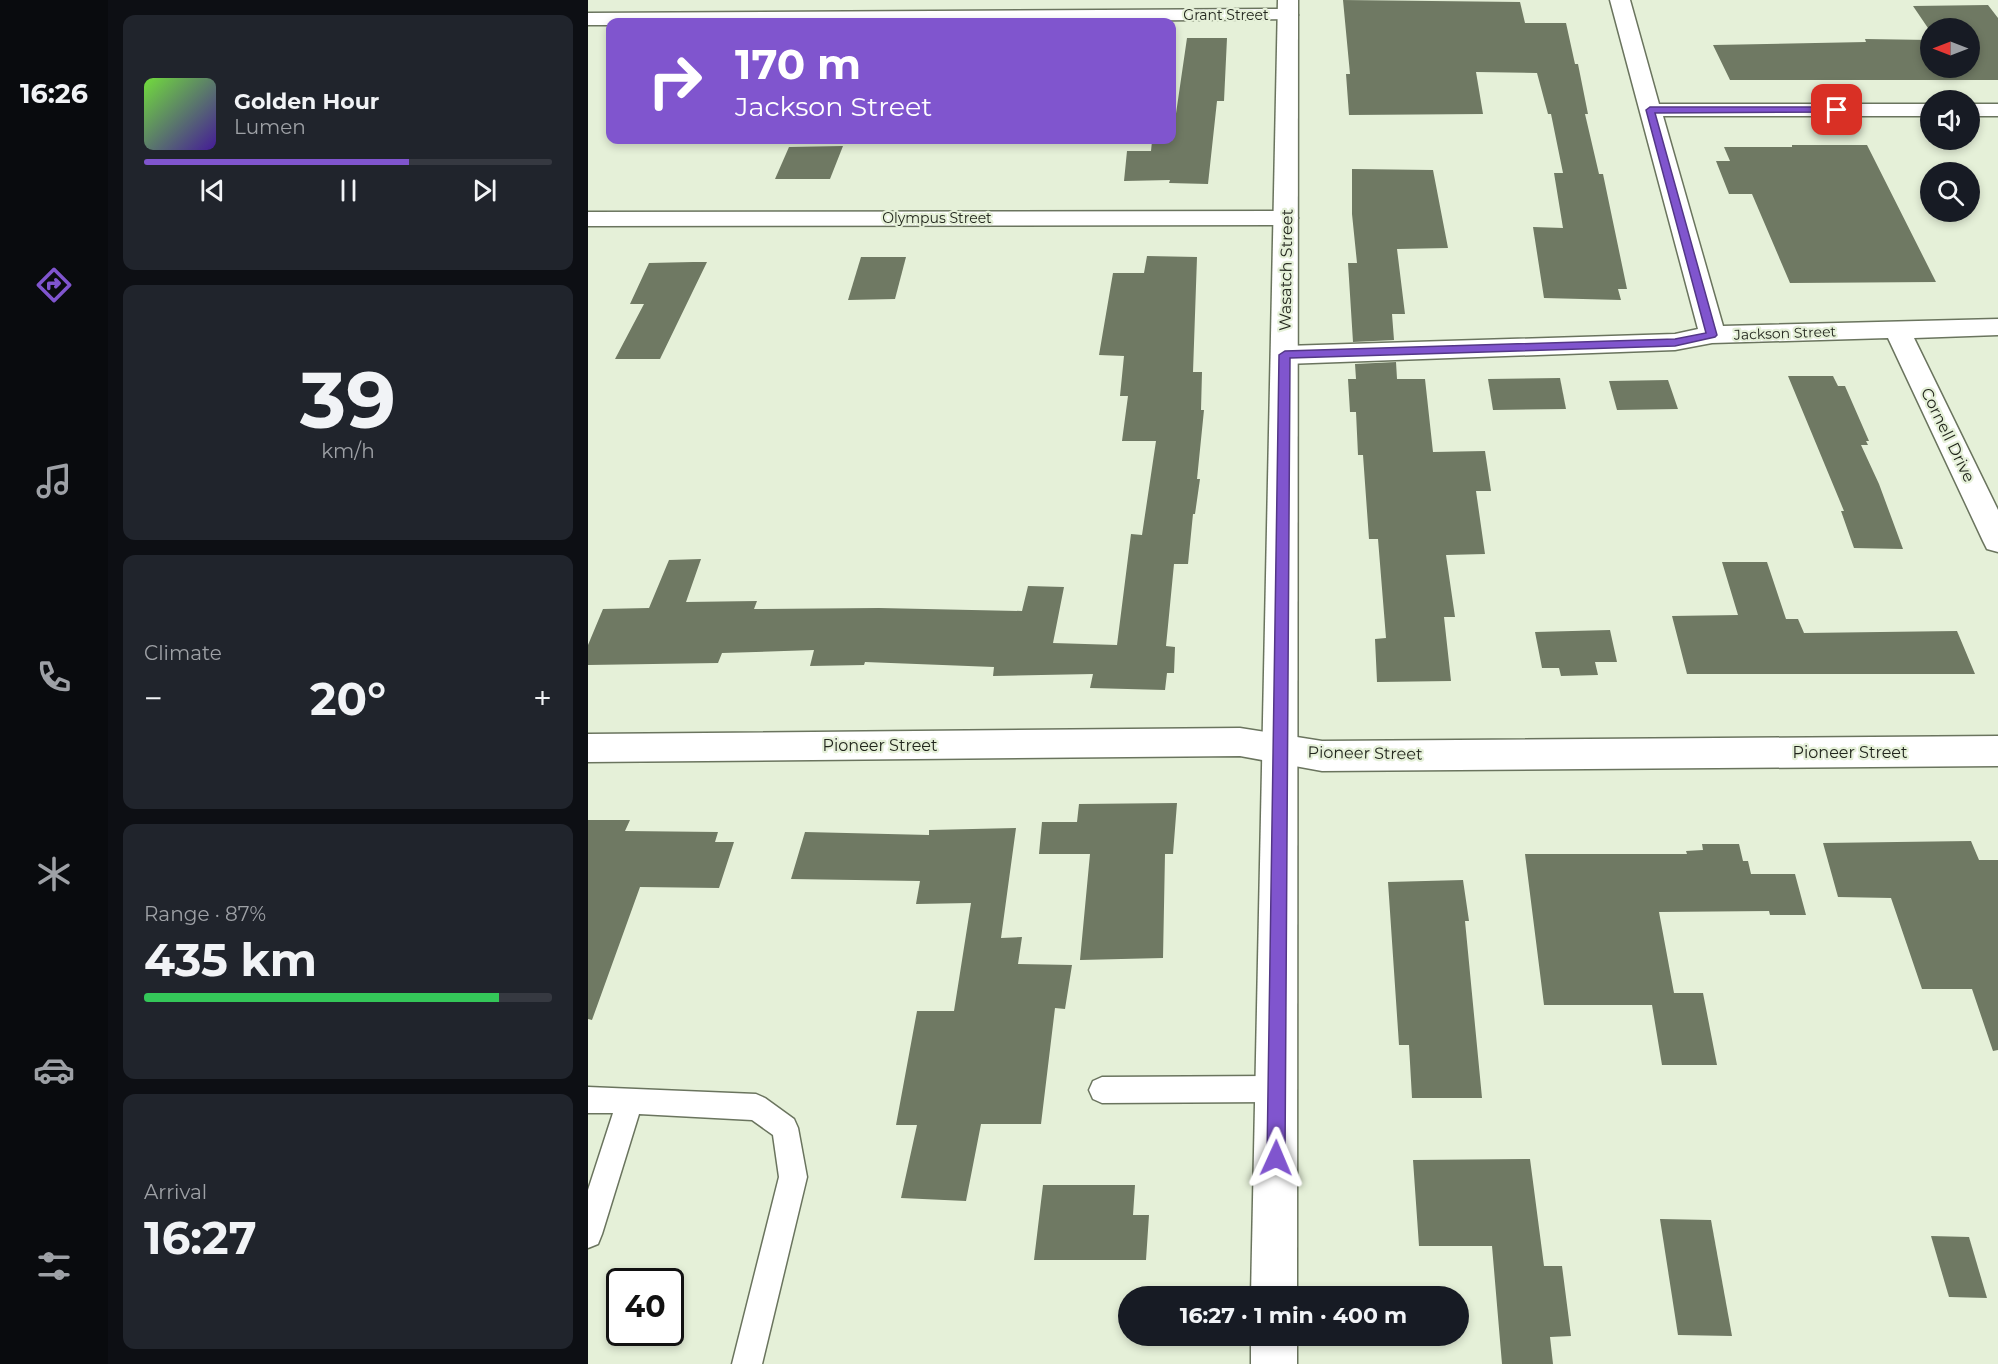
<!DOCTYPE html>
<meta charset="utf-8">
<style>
:root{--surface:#171b24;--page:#20242c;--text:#f1f3f6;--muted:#9ea1a6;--line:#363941;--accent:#8055ce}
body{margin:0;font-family:Montserrat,sans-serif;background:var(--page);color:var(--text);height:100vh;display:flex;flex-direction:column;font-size:22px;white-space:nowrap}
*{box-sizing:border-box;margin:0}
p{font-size:20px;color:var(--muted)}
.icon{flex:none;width:33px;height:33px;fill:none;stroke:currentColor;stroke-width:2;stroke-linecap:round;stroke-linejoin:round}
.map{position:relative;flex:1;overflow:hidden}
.sheet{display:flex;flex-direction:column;gap:15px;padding:15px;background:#0d0f14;width:480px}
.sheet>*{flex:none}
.top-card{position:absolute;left:18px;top:18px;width:570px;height:126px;border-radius:12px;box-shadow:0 3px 9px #0003;background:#8055ce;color:#fff;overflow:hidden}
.needle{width:39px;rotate:270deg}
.fabs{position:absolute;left:1332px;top:18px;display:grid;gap:12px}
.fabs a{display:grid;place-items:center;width:60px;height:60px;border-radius:50%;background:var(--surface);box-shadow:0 3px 9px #0003;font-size:30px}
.speed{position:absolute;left:18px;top:1268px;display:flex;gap:12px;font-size:30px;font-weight:700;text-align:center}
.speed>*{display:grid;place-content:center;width:78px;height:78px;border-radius:50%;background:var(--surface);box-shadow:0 3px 9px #0003;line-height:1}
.speed .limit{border:3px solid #111;border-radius:9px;background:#fff;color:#111}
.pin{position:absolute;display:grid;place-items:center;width:51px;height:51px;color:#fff;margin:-26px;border-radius:12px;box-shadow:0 3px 9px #0006}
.me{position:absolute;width:66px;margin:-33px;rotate:1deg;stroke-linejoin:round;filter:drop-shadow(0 0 4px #0008)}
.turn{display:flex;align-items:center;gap:21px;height:126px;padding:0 30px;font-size:27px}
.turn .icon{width:78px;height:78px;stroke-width:2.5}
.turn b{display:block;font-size:42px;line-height:51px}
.big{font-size:45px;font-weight:700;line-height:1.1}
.sheet .tile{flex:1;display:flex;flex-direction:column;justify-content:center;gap:9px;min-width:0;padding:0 21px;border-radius:12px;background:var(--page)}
.sheet .dial{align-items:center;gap:0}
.dial b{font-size:78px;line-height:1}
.song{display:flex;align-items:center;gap:18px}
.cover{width:72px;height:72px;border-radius:9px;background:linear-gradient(135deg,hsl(100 70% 55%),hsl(260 70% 35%))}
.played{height:6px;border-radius:3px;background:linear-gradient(90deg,var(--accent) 65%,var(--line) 65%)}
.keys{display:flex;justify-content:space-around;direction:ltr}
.heat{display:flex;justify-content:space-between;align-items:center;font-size:33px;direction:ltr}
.charge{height:9px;border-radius:4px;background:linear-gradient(90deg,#34c759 87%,var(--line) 0)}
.trip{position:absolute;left:530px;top:1286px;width:351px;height:60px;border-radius:30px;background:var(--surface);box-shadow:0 3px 9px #0003;font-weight:700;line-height:60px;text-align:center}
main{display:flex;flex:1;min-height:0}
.dock{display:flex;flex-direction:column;width:108px;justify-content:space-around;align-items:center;background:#090b0e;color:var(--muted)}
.dock .icon{width:42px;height:42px}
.dock .on{color:var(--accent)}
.dock b{font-size:27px;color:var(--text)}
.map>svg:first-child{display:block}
.building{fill:#6f7963}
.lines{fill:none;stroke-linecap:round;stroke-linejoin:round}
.service-casing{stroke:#6a745e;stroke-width:3}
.minor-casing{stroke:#6a745e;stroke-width:3}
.tertiary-casing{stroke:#6a745e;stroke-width:3}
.service{fill:#fff;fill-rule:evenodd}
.minor{fill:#fff;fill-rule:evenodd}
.tertiary{fill:#fff;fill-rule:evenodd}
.route{fill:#8055ce;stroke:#533786;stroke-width:1.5}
.labels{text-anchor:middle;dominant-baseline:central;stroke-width:4.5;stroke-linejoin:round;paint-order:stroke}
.far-street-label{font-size:14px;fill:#22261d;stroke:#e5f0d8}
.street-label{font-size:16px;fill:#22261d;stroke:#e5f0d8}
</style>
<main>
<nav class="dock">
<b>16:26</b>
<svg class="icon on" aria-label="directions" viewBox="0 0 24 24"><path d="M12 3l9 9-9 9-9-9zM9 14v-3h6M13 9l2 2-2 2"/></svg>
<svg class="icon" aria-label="music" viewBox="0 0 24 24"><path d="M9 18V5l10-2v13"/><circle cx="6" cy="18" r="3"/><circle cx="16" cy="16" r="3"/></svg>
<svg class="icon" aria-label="phone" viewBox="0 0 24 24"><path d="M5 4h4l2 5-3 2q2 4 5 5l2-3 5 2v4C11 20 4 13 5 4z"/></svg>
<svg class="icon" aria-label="climate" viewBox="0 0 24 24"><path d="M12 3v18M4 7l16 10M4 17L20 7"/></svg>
<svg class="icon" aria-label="car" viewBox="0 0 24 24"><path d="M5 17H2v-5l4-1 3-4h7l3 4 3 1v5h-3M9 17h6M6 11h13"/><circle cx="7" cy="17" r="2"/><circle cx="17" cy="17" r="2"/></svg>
<svg class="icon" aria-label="filters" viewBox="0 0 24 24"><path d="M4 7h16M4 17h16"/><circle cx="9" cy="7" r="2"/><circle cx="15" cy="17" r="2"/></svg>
</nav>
<section class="sheet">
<div class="tile">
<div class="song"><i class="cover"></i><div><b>Golden Hour</b><p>Lumen</p></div></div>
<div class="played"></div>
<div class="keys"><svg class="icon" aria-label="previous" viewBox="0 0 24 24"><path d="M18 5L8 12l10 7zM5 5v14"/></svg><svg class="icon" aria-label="pause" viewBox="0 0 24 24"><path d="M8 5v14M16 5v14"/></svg><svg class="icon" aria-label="next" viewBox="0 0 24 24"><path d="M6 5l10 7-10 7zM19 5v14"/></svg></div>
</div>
<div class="tile dial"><b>39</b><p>km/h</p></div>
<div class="tile"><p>Climate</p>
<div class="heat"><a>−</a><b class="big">20°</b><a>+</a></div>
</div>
<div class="tile"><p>Range · 87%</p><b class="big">435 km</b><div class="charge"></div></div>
<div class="tile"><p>Arrival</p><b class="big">16:27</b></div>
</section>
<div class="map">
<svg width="1410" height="1364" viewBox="0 0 1410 1364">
<rect width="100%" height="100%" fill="#e5f0d8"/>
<g class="building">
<path d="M755,0L932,2L937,23H978L987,64H990L1000,114H997L1011,174H1015L1039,289H1030L1033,300L956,298L945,227L975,228L966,173H975L963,114H960L949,73L888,72L895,114L761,115L758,74H762Z"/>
<path d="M1400,5L1410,18V80H1142L1125,45L1278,42L1277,39L1342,40V68H1382V28H1342V31L1325,6Z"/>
<path d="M599,38H639L636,101H629L620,184L581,183L582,180L536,181L539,151H563L564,141H584Z"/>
<path d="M1204,145H1279L1348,282L1202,283L1164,194H1141L1128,161H1142L1136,147H1204Z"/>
<path d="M255,146L242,179H187L201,147Z"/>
<path d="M764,169L845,170L860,248L809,249L817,314H804L806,340L765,342L760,263H769L764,214Z"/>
<path d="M559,256L609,257L605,372H614L613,410H616L609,479H612L607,514H605L600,564H586L578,646L587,647L586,673H579L577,690L502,688L505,674L405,676L406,667L277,662L276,665L222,666L226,650L134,653L130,663L0,665V645L15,609L61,608L81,560L113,559L98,602L169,601L166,609L291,608L434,611L440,586L476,587L465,643L529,645L543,534L554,535L568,441H534L540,396H532L536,356L511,355L525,273H556Z"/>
<path d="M273,257H318L307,299L260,300Z"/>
<path d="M105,262H119L72,359H27L56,304H42L61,263Z"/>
<path d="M808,362L809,379H837L845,452L897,451L903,491H888L897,554L858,555L867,617H856L863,681L789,682L787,639L798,638L790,539H781L775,455H770L768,412H762L760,379H768L767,364Z"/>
<path d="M1200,376H1245L1250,386H1257L1281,441H1278L1280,445H1273L1291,484L1315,549L1266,548L1253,511H1256Z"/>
<path d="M972,378L978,409L905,410L900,379Z"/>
<path d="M1080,380L1090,409L1029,410L1021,381Z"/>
<path d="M1134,562H1179L1198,619H1210L1216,633L1369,631L1387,674H1099L1084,616L1150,615Z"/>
<path d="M1022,630L1029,662H1007L1010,675L973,676L971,668H954L947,632Z"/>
<path d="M589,803L585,854H577L575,958L492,960L502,854H451L454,822H489L491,804Z"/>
<path d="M0,820H42L37,831L130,832L127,842H146L131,888L52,887L4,1020L0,1019Z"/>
<path d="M428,828L413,938L434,937L430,964L484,965L477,1009L467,1008L453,1124H393L378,1201L313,1198L329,1125H308L329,1011H366L383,903L328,904L332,881L203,879L217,832L341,835V830Z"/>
<path d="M1383,841L1391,860H1410V1050L1405,1051L1384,989H1334L1303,898L1250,897L1235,843Z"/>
<path d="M1114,844H1151L1155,861H1160L1163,874H1207L1218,915H1182L1181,911L1071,912L1086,993H1115L1129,1065H1074L1064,1005H956L937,854H1099L1098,851L1115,850Z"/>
<path d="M875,880L881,921H877L894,1098H824L821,1045H811L800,882Z"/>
<path d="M942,1159L956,1266H974L983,1336L962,1337L965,1364H914L904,1246H831L825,1160Z"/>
<path d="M455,1185H547L545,1215H561L558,1260H446Z"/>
<path d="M1072,1219L1123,1220L1144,1336L1090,1335Z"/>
<path d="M1343,1236L1381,1237L1399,1298L1361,1297Z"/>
</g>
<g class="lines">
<defs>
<g id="service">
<path d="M689,1076L698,1080L702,1089L698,1098L689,1102L514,1103L505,1099L501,1090L505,1081L514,1077Z"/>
<path d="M0,1087L168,1094L177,1098L206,1119L210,1128L219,1177L174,1364H144L191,1177L185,1135L164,1120L51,1114L14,1234L10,1244L0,1248V1190L25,1113H0Z"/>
</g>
<g id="minor">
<path d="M1022,0H1042L1071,104H1342V116H1075L1135,326L1410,319V335L1326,338L1410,510V552L1399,549L1395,541L1300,338L1124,343L1087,350L697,364L688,361L684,355L688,349L697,346L1087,334L1110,329Z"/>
<path d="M700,9L707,11L710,15L707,19L412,22H22V25H0V13Z"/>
<rect x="1382" y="104" width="28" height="12"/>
<path d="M698,211L706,213L710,218L706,223L698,225L0,226V212Z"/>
<path d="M652,728L734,741L1410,736V766L734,771L652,756L0,762V734Z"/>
</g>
<g id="tertiary">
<path d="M690,0H710L709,1296H663Z"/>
<rect x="663" y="1335" width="46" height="29"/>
</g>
</defs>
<use href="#service" class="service-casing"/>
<use href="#minor" class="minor-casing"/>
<use href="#tertiary" class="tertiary-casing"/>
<use href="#service" class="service"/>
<use href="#minor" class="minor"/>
<use href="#tertiary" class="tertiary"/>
</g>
<path class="route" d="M1249,107L1252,108V112L1067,113L1129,335L1127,337L1087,346L702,358L697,1158L694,1164L688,1167L682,1164L679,1158L691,355L697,351L1087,339L1118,333L1058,110L1062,107Z"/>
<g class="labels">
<g class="far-street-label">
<text x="638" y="15">Grant Street</text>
<text x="349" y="218">Olympus Street</text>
<text transform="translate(1197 333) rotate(-2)">Jackson Street</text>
</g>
<g class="street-label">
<text transform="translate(698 270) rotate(-89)">Wasatch Street</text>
<text transform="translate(1360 435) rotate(64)">Cornell Drive</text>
<text x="292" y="745">Pioneer Street</text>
<text x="1262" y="752">Pioneer Street</text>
<text transform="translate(777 753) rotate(1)">Pioneer Street</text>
</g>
</g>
</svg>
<div class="fabs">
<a><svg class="needle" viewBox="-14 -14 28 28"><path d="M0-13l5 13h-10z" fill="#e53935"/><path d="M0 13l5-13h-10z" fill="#9ea1a6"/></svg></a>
<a><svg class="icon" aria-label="sound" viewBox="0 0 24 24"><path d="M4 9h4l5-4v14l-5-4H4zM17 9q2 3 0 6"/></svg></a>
<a><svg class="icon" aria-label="search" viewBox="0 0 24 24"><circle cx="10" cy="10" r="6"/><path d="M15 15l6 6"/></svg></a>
</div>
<div class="speed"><div class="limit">40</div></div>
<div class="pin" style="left:1249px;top:110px;background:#d93025"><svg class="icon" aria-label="arrive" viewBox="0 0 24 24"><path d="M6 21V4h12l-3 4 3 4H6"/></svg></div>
<svg class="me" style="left:688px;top:1158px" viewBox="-20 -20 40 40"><path d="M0-17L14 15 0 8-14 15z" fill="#8055ce" stroke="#fff" stroke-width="4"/></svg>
<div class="trip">16:27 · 1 min · 400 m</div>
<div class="top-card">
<div class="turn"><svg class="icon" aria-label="right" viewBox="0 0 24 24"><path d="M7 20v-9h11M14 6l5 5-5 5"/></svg><div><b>170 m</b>Jackson Street</div></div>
</div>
</div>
</main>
